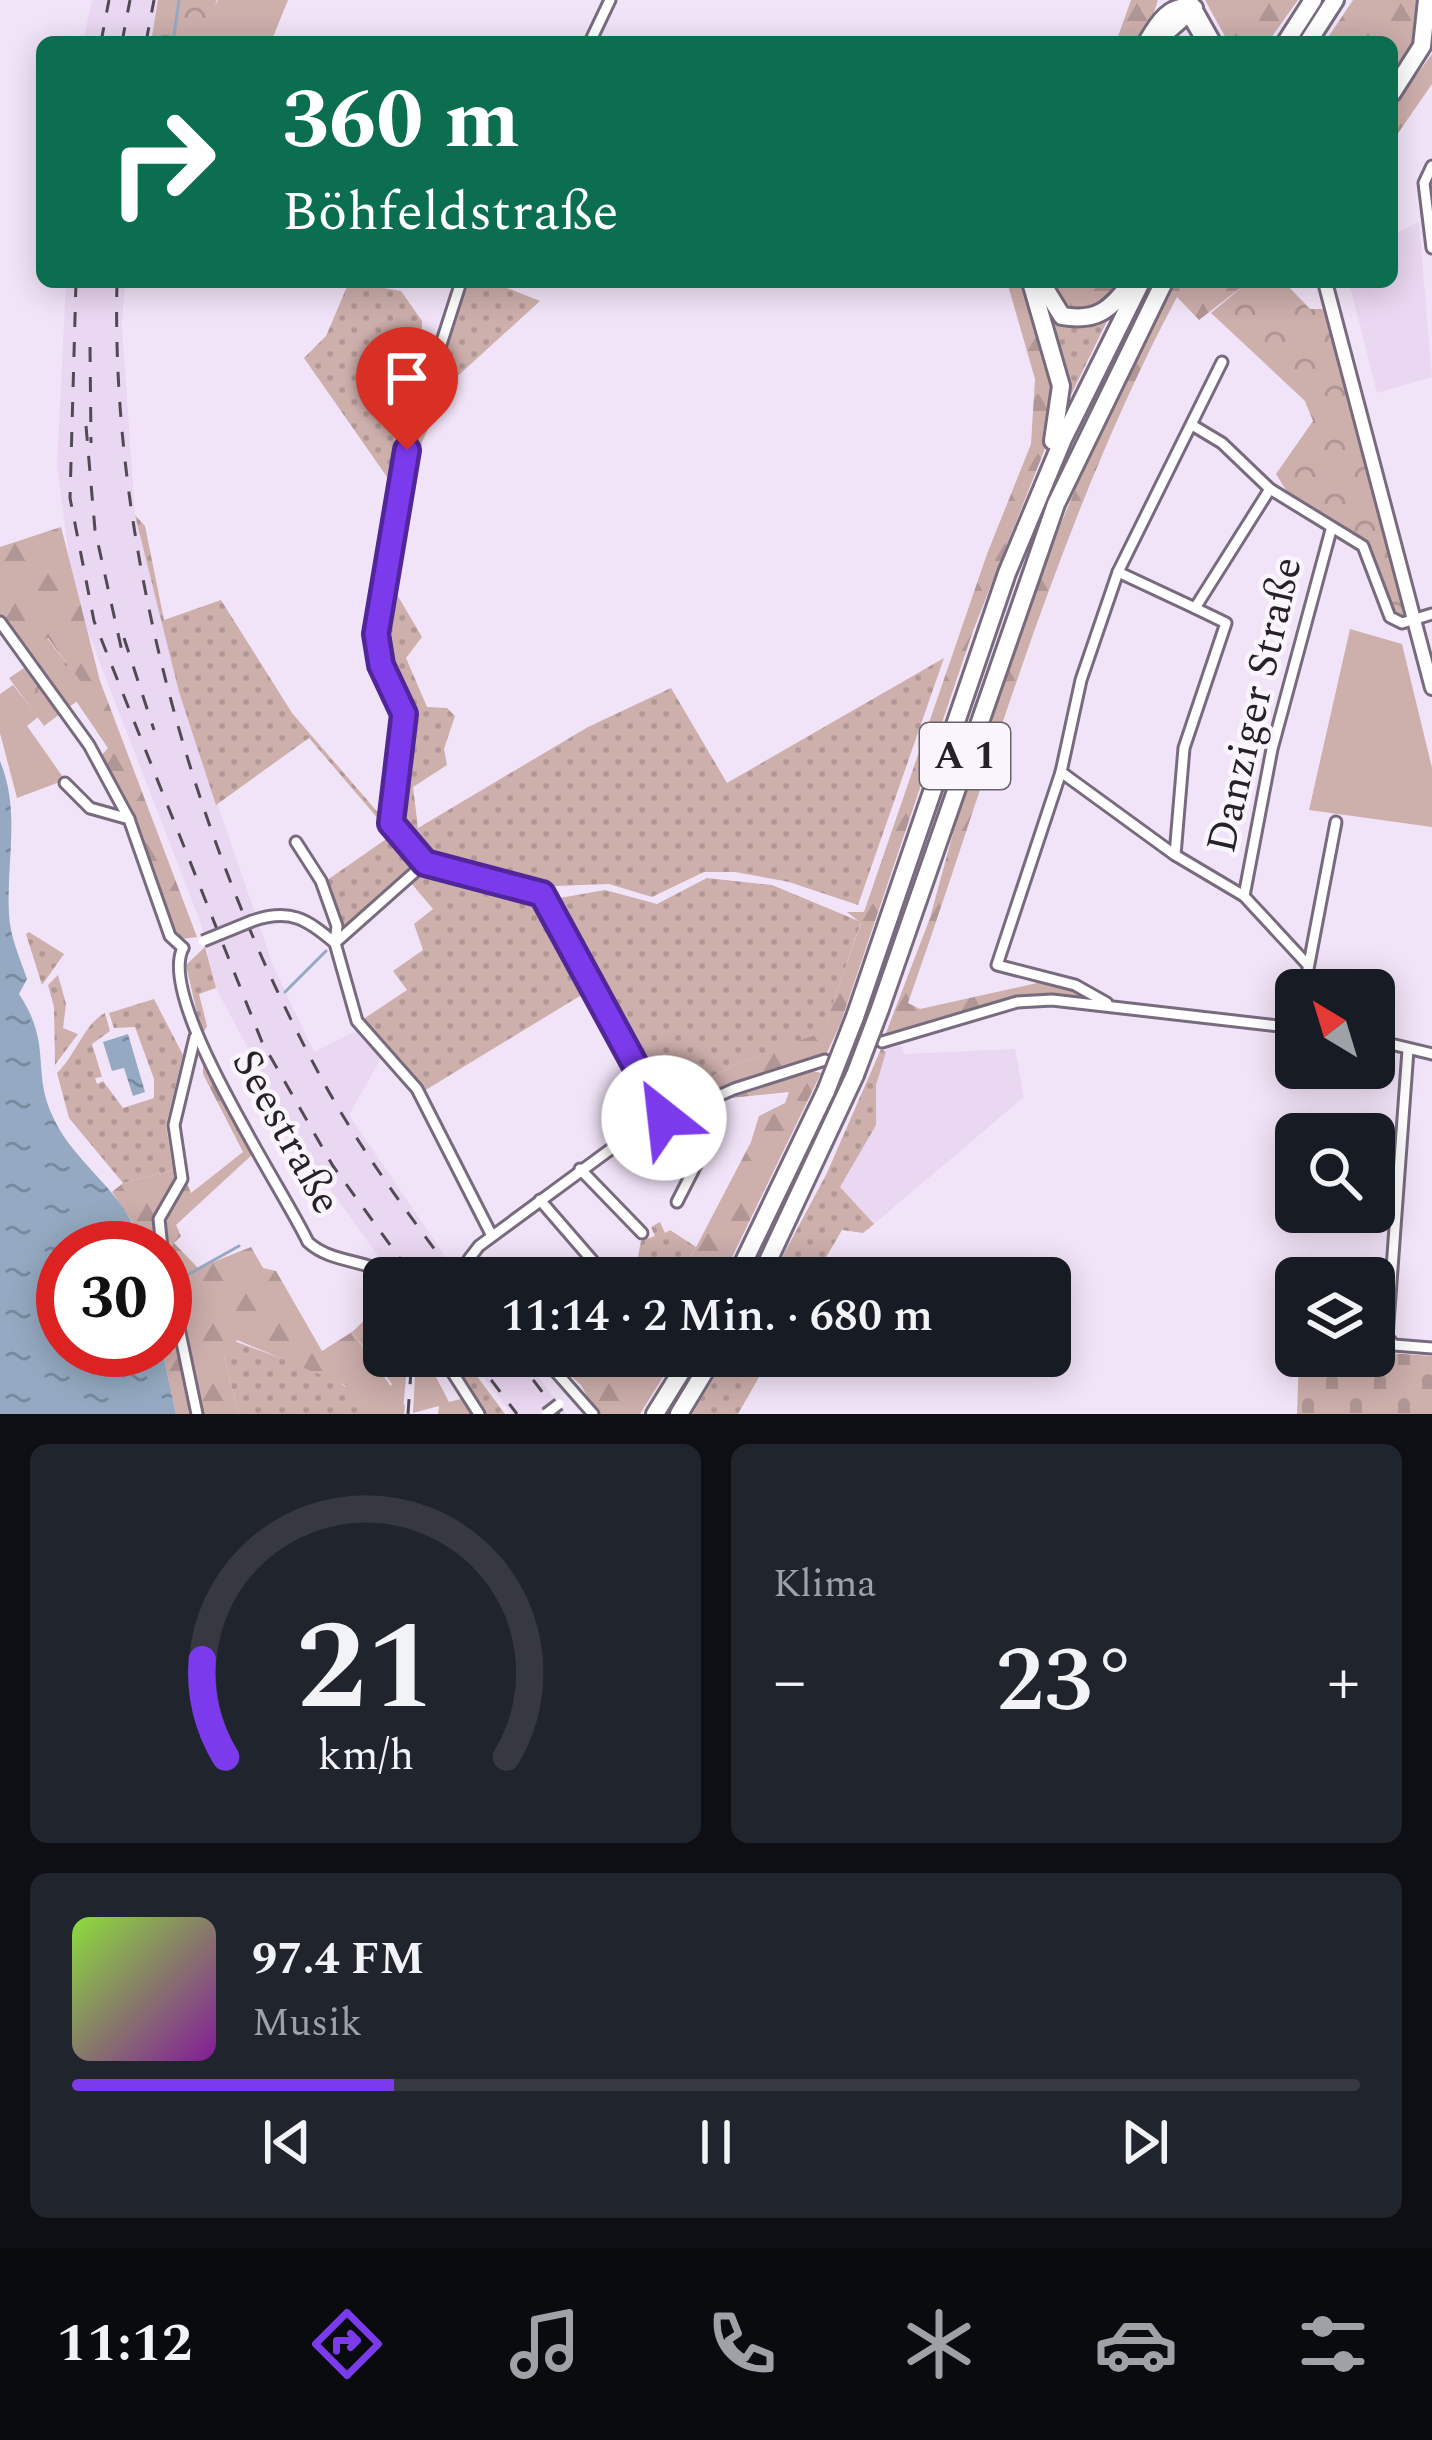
<!DOCTYPE html>
<html lang="de">
<meta charset="utf-8">
<style>
:root{--surface:#171b24;--page:#20242c;--text:#f1f3f6;--muted:#9ea1a6;--line:#363941;--accent:#7c3aed}
body{margin:0;font-family:Spectral,serif;background:var(--page);color:var(--text);height:100vh;display:flex;flex-direction:column;font-size:45px;white-space:nowrap}
*{box-sizing:border-box;margin:0}
p{font-size:39px;color:var(--muted)}
.icon{flex:none;width:66px;height:66px;fill:none;stroke:currentColor;stroke-width:2;stroke-linecap:round;stroke-linejoin:round}
.map{position:relative;height:1414px;overflow:hidden}
.sheet{display:flex;flex-direction:column;gap:30px;padding:30px;background:#0d0f14;flex:1}
.sheet>*{flex:none}
.hud{position:absolute;left:36px;top:36px;width:1362px;height:252px;border-radius:18px;box-shadow:0 6px 30px #0003;background:#0b6e4f;color:#fff;overflow:hidden}
.needle{width:78px;rotate:322deg}
.controls{position:absolute;left:1275px;top:969px;display:grid;gap:24px}
.controls a{display:grid;place-items:center;width:120px;height:120px;border-radius:18px;background:var(--surface);box-shadow:0 6px 30px #0003;font-size:60px}
.speed{position:absolute;left:36px;top:1221px;display:flex;gap:24px;font-size:60px;font-weight:700;text-align:center}
.speed>*{display:grid;place-content:center;width:156px;height:156px;border-radius:50%;background:var(--surface);box-shadow:0 6px 30px #0003;line-height:1}
.speed .limit{border:18px solid #d22;background:#fff;color:#111}
.pin{position:absolute;display:grid;place-items:center;width:102px;height:102px;color:#fff;margin:-123px -51px;border-radius:50% 50% 50% 0;rotate:-45deg;box-shadow:0 0 12px #0007}
.pin .icon{rotate:45deg}
.me{position:absolute;width:132px;margin:-66px;rotate:331deg;stroke-linejoin:round;filter:drop-shadow(0 0 9px #0008)}
.turn{display:flex;align-items:center;gap:42px;height:252px;padding:0 48px;font-size:54px}
.turn .icon{width:156px;height:156px;stroke-width:2.5}
.turn b{display:block;font-size:84px;line-height:102px}
.big{font-size:90px;font-weight:600;line-height:1.1}
.sheet .tile{flex:1;display:flex;flex-direction:column;justify-content:center;gap:18px;min-width:0;padding:0 42px;border-radius:18px;background:var(--page)}
.sheet .dial{align-items:center;gap:0}
.dial svg{height:312px;overflow:visible;fill:none;stroke:var(--line);stroke-width:7;stroke-linecap:round;text-anchor:middle}
.dial text{fill:var(--text);stroke:none}
.song{display:flex;align-items:center;gap:36px}
.cover{width:144px;height:144px;border-radius:18px;background:linear-gradient(135deg,hsl(90 70% 55%),hsl(290 70% 35%))}
.played{height:12px;border-radius:6px;background:linear-gradient(90deg,var(--accent) 25%,var(--line) 25%)}
.keys{display:flex;justify-content:space-around;direction:ltr}
.heat{display:flex;justify-content:space-between;align-items:center;font-size:66px;direction:ltr}
.sheet .tiles{flex:1;display:grid;gap:30px;grid-template-columns:1fr 1fr}
.tile:last-child{grid-column:span 2}
.trip{position:absolute;left:363px;top:1257px;width:708px;height:120px;border-radius:18px;background:var(--surface);box-shadow:0 6px 30px #0003;font-weight:600;line-height:120px;text-align:center}
.menu{display:flex;height:192px;justify-content:space-around;align-items:center;background:#090b0e;color:var(--muted)}
.menu .icon{width:84px;height:84px}
.menu .selected{color:var(--accent)}
.menu b{font-size:54px;color:var(--text)}
.map>svg:first-child{display:block}
.built{fill:#ead7f1}
.grass{fill:url(#grass-dots)}
.forest{fill:url(#forest-firs)}
.cemetery{fill:url(#cemetery-stones)}
.park{fill:url(#park-crowns)}
.garden{fill:#cdafac}
.water{fill:url(#water-ripples)}
.lines{fill:none;stroke-linecap:round;stroke-linejoin:round}
.stream{stroke:#95aac2;stroke-width:3}
.minor-casing{stroke:#786b7d;stroke-width:15}
.secondary-casing{stroke:#786b7d;stroke-width:18}
.motorway-casing{stroke:#786b7d;stroke-width:22}
.minor{stroke:#fff;stroke-width:9}
.secondary{stroke:#fff;stroke-width:12}
.motorway{stroke:#fff;stroke-width:16}
.rail{stroke:#514a54;stroke-width:3;stroke-dasharray:15 15;stroke-linecap:butt}
.minor-bridge-casing{stroke:#786b7d;stroke-width:15;stroke-linecap:butt}
.motorway-bridge-casing{stroke:#786b7d;stroke-width:22;stroke-linecap:butt}
.minor-bridge{stroke:#fff;stroke-width:9}
.motorway-bridge{stroke:#fff;stroke-width:16}
.route-casing{stroke:#51269a;stroke-width:30}
.route{stroke:#7c3aed;stroke-width:21}
.labels{text-anchor:middle;dominant-baseline:central;stroke-width:9;stroke-linejoin:round;paint-order:stroke}
.shield{fill:#faf5fd;stroke:#666168;stroke-width:3}
.shield-label{font-size:39px;font-weight:bold;fill:#262128}
.street-label{font-size:42px;fill:#262128;stroke:#faf5fd}
</style>
<div class="map">
<svg width="1432" height="1414" viewBox="0 0 1432 1414">
<defs>
<pattern id="grass-dots" width="8" height="8" patternUnits="userSpaceOnUse" patternTransform="scale(3)"><rect width="8" height="8" fill="#cdafac"/><path d="M2 2h.1M6 6h.1" fill="none" stroke="#b09694" stroke-width="1.8" stroke-linecap="round"/></pattern>
<pattern id="forest-firs" width="22" height="20" patternUnits="userSpaceOnUse" patternTransform="scale(3)"><rect width="22" height="20" fill="#cdafac"/><path d="M5 1l3.5 6h-7zM16 11l3.5 6h-7z" fill="#b09694"/></pattern>
<pattern id="cemetery-stones" width="16" height="16" patternUnits="userSpaceOnUse" patternTransform="scale(3)"><rect width="16" height="16" fill="#cdafac"/><path d="M2 7V4a2 2 0 0 1 4 0v3zM10 15v-3a2 2 0 0 1 4 0v3z" fill="#b09694"/></pattern>
<pattern id="park-crowns" width="20" height="18" patternUnits="userSpaceOnUse" patternTransform="scale(3)"><rect width="20" height="18" fill="#cdafac"/><path d="M2 6a3 3 0 1 1 6 0M12 15a3 3 0 1 1 6 0" fill="none" stroke="#b09694"/></pattern>
<pattern id="water-ripples" width="26" height="14" patternUnits="userSpaceOnUse" patternTransform="scale(3)"><rect width="26" height="14" fill="#95aac2"/><path d="M2 4q2-2 4 0t4 0M15 11q2-2 4 0t4 0" fill="none" stroke="#798a9e"/></pattern>
</defs>
<rect width="100%" height="100%" fill="#f2e4f8"/>
<g class="built">
<path d="M92,0H164L156,42H83Z"/>
<path d="M1419,222L1432,377L1377,393L1349,282H1392V235Z"/>
<path d="M66,282H125L122,325L135,515L179,692L274,968L314,1052L358,1030L381,1058L349,1115L460,1278H406L384,1265L298,1143L216,988L201,924L74,596L57,466Z"/>
<path d="M902,1046L904,1054L1015,1049L1024,1097L874,1224L827,1173L881,1049Z"/>
<path d="M467,1356H523L566,1414H512Z"/>
</g>
<g class="grass">
<path d="M349,282L401,291L422,321L420,376L425,378L374,636L401,715L389,809L388,766L398,720L368,641L394,487L304,358L326,336Z"/>
<path d="M492,282L540,301L449,384L422,442L396,593L422,637L406,658L427,707L447,708L455,716L444,749L447,765L413,787L418,828L588,727L671,688L727,783L944,658L858,905L789,882L735,872H704L652,897L609,884L528,887L433,860L398,821L406,730L379,640L402,485L423,405L466,284Z"/>
<path d="M1047,307L1054,314L1110,315L1067,403Z"/>
<path d="M135,515L145,526L164,620L221,600L292,713L419,860L348,927L339,923L323,883L392,835L309,738L216,805L179,692Z"/>
<path d="M429,869L537,898L588,991L424,1091L362,1020L407,990L393,971L423,950L414,924L433,909L411,883Z"/>
<path d="M707,878L772,885L861,922L823,1033L737,1064L662,1102L548,900L605,890L657,904Z"/>
<path d="M29,932L64,954L42,985L26,934Z"/>
<path d="M205,947L216,988L199,994L207,1026L202,1035L186,965Z"/>
<path d="M58,975L66,1004L63,1028L78,1034L55,1065L54,1007L48,985Z"/>
<path d="M154,999L183,1055L166,1125L173,1170L123,1183L69,1118L57,1073C76,1055 84,1024 105,1013L110,1031L92,1044L102,1077L95,1078L97,1084L103,1081L123,1108L154,1098V1079L135,1027L114,1028L109,1013Z"/>
<path d="M881,1049L886,1052L876,1085V1125L840,1187L874,1224L863,1233L842,1230L814,1278H771L827,1173Z"/>
<path d="M660,1222L665,1233L670,1230L696,1247L680,1278H634L641,1241L655,1236L651,1227Z"/>
<path d="M234,1341L332,1377L359,1396L369,1414H239L224,1358Z"/>
<path d="M446,1356H462L505,1414H485Z"/>
<path d="M727,1356H771L738,1414H692Z"/>
</g>
<g class="forest">
<path d="M1131,0H1158L1144,42H1116Z"/>
<path d="M1205,0H1298L1268,42H1228Z"/>
<path d="M1353,0H1424L1427,20L1392,88V42H1325Z"/>
<path d="M1432,54V84L1392,142V108Z"/>
<path d="M1007,282H1027L1029,307L1056,379L1048,441L973,631L841,1022L826,1055L669,1112L662,1102L737,1064L823,1032L861,923L847,912H864L987,554L1031,444L1035,379Z"/>
<path d="M1043,282H1126L1103,310L1063,311Z"/>
<path d="M1175,282H1248L1199,320L1177,297C1058,521 992,765 908,1003L920,1009L1046,981L1092,997C1014,991 960,1012 886,1033L930,918L965,789L1036,583L1093,447Z"/>
<path d="M61,527L100,681L197,937L182,939L172,930L142,836L100,757L108,748L76,701L88,692L48,638L24,655L0,622V547Z"/>
<path d="M203,1061L254,1153L176,1225L181,1236L174,1243L198,1268L251,1247L263,1268L276,1271L322,1351L352,1332L405,1406L404,1414H369L345,1385L237,1340L224,1358L239,1414H176L162,1350L165,1248H141L137,1229L112,1192L123,1183L173,1170L172,1161L178,1159L191,1193L243,1152L203,1074Z"/>
<path d="M813,1071L821,1073L722,1278H680L751,1142L759,1116L785,1103L789,1092L731,1098Z"/>
<path d="M548,1356H564L577,1366L589,1356H676L640,1414H597L581,1385Z"/>
</g>
<path class="cemetery" d="M1374,1352L1432,1356V1414H1297L1299,1356Z"/>
<g class="park">
<path d="M158,0H217L204,42H151Z"/>
<path d="M1248,282H1284L1310,309H1327L1406,610L1403,616L1389,608L1369,547L1289,495L1276,474L1313,421L1305,401L1211,313Z"/>
<path d="M47,638L89,692L44,726L9,678L30,664L24,655Z"/>
</g>
<g class="garden">
<path d="M218,0H288L271,42H198Z"/>
<path d="M1264,282H1271L1288,309L1264,325L1244,295Z"/>
<path d="M1350,629L1402,644L1432,768V827L1309,810Z"/>
<path d="M13,685L38,717L27,726L65,780L17,798L0,733V694Z"/>
<path d="M384,1302V1356H408L403,1410L384,1395L392,1384L352,1332Z"/>
<path d="M416,1356H425L449,1402L461,1399L471,1414H438L439,1406L413,1413Z"/>
</g>
<g class="water">
<path d="M0,761C21,812 6,862 9,914C10,937 20,958 27,979L19,994C53,1045 31,1071 53,1117C75,1166 130,1194 141,1248H63V1350H162L176,1414H0Z"/>
<path d="M128,1034L145,1092L133,1096L124,1068L112,1071L103,1042Z"/>
</g>
<g class="lines">
<g class="stream">
<path d="M173,42L179,0"/>
<path d="M285,992L326,951"/>
<path d="M189,1274L239,1246"/>
<path d="M583,1358L584,1356"/>
</g>
<defs>
<g id="minor">
<path d="M590,42L610,0"/>
<path d="M1432,166L1424,183L1432,248"/>
<path d="M461,282L407,450L377,634L381,665L404,714L391,823L425,863L542,894L664,1118"/>
<path d="M1192,425L1222,443L1270,489L1363,546L1390,617L1402,623L1432,614"/>
<path d="M1118,572L1195,608"/>
<path d="M0,622L89,745L129,819"/>
<path d="M1061,772L1175,855L1244,896L1307,964"/>
<path d="M65,783L90,808L129,819L170,936L183,948"/>
<path d="M296,842L321,881L337,926L335,943L357,1021L417,1089L492,1236"/>
<path d="M1175,855L1184,748L1226,623L1195,608L1270,489"/>
<path d="M1244,896L1272,749L1331,530"/>
<path d="M252,921C290,908 307,919 335,943"/>
<path d="M335,943L425,863"/>
<path d="M183,948C156,1000 282,1187 308,1242C333,1265 369,1258 391,1278"/>
<path d="M1304,990L1336,822"/>
<path d="M1107,1003L1075,985L997,965L1061,772L1081,680L1118,572L1222,362"/>
<path d="M1374,1040L1432,1054"/>
<path d="M882,1042L1017,1002L1052,1000L1296,1028"/>
<path d="M1408,1050L1387,1337L1394,1345L1432,1348"/>
<path d="M580,1169L642,1233"/>
<path d="M540,1200L598,1267L617,1278"/>
<path d="M677,1202L699,1159L678,1112"/>
<path d="M162,1248L159,1219L182,1179L174,1125L195,1037"/>
<path d="M165,1261L197,1414"/>
<path d="M472,1278L469,1259L479,1246L630,1135L734,1089L825,1060"/>
<path d="M1291,1283H1296"/>
<path d="M442,1356L479,1414"/>
<path d="M542,1356L593,1414"/>
</g>
<g id="secondary">
<path d="M1191,1L1214,42"/>
<path d="M1186,11L1204,42"/>
<path d="M1325,282L1432,688"/>
</g>
<g id="motorway">
<path d="M1147,42C1158,23 1170,3 1194,8L1155,42"/>
<path d="M1286,42L1313,0"/>
<path d="M1308,42L1335,0"/>
<path d="M1392,93L1422,46L1427,0"/>
<path d="M1031,282L1061,386L1053,441"/>
<path d="M1041,282L1062,316C1098,322 1109,310 1132,282"/>
<path d="M880,1009L1056,504L1164,282"/>
<path d="M855,1017L1007,573L1063,439L1141,282"/>
<path d="M736,1278L826,1091"/>
<path d="M760,1278L855,1075"/>
<path d="M655,1414L691,1356"/>
<path d="M679,1414L714,1356"/>
</g>
</defs>
<use href="#minor" class="minor-casing"/>
<use href="#secondary" class="secondary-casing"/>
<use href="#motorway" class="motorway-casing"/>
<use href="#minor" class="minor"/>
<use href="#secondary" class="secondary"/>
<use href="#motorway" class="motorway"/>
<g class="rail">
<path d="M101,42L109,0"/>
<path d="M122,42L130,0"/>
<path d="M146,42L154,0"/>
<path d="M76,282L70,498L94,621L262,1042L333,1166L414,1278"/>
<path d="M117,282C110,550 195,848 324,1083C362,1152 409,1215 456,1278"/>
<path d="M90,347L91,443"/>
<path d="M86,426L95,530L123,656"/>
<path d="M124,638L154,730"/>
<path d="M473,1356L517,1414"/>
<path d="M515,1356L559,1414"/>
<path d="M408,1414L412,1356"/>
</g>
<defs>
<g id="minor-bridge">
<path d="M203,941L252,921"/>
<path d="M546,1414L559,1404"/>
</g>
<g id="motorway-bridge">
<path d="M855,1075L880,1009"/>
<path d="M826,1091L855,1017"/>
</g>
</defs>
<use href="#minor-bridge" class="minor-bridge-casing"/>
<use href="#motorway-bridge" class="motorway-bridge-casing"/>
<use href="#minor-bridge" class="minor-bridge"/>
<use href="#motorway-bridge" class="motorway-bridge"/>
</g>
<g class="lines">
<defs>
<path id="route" d="M407,450L376,634L381,665L404,714L391,823L425,863L542,894L664,1118"/>
</defs>
<use href="#route" class="route-casing"/>
<use href="#route" class="route"/>
</g>
<g class="labels">
<rect class="shield" x="920" y="723" width="90" height="66" rx="9"/>
<g class="shield-label">
<text x="965" y="756">A 1</text>
</g>
<g class="street-label">
<text transform="translate(1255 705) rotate(-77)">Danziger Straße</text>
<text transform="translate(286 1132) rotate(61)">Seestraße</text>
</g>
</g>
</svg>
<div class="controls">
<a><svg class="needle" viewBox="-14 -14 28 28"><path d="M0-13l5 13h-10z" fill="#e53935"/><path d="M0 13l5-13h-10z" fill="#9ea1a6"/></svg></a>
<a><svg class="icon" aria-label="search" viewBox="0 0 24 24"><circle cx="10" cy="10" r="6"/><path d="M15 15l6 6"/></svg></a>
<a><svg class="icon" aria-label="layers" viewBox="0 0 24 24"><path d="M12 4l9 5-9 5-9-5zM3 14l9 5 9-5"/></svg></a>
</div>
<div class="speed"><div class="limit">30</div></div>
<div class="pin" style="left:407px;top:450px;background:#d93025"><svg class="icon" aria-label="arrive" viewBox="0 0 24 24"><path d="M6 21V4h12l-3 4 3 4H6"/></svg></div>
<svg class="me" style="left:664px;top:1118px" viewBox="-20 -20 40 40"><circle r="19" fill="#fff"/><path d="M0-13L10 11 0 6-10 11z" fill="#7c3aed"/></svg>
<div class="trip">11:14 · 2 Min. · 680 m</div>
<div class="hud">
<div class="turn"><svg class="icon" aria-label="right" viewBox="0 0 24 24"><path d="M7 20v-9h11M14 6l5 5-5 5"/></svg><div><b>360 m</b>Böhfeldstraße</div></div>
</div>
</div>
<section class="sheet">
<div class="tiles">
<div class="tile dial"><svg viewBox="0 0 100 80">
<path d="M14 69A42 42 0 1 1 86 69"/>
<path d="M14 69A42 42 0 0 1 8 44" stroke="#7c3aed"/>
<text x="50" y="56" font-size="32" font-weight="700">21</text>
<text x="50" y="72" font-size="11">km/h</text>
</svg></div>
<div class="tile"><p>Klima</p>
<div class="heat"><a>−</a><b class="big">23°</b><a>+</a></div>
</div>
<div class="tile">
<div class="song"><i class="cover"></i><div><b>97.4 FM</b><p>Musik</p></div></div>
<div class="played"></div>
<div class="keys"><svg class="icon" aria-label="previous" viewBox="0 0 24 24"><path d="M18 5L8 12l10 7zM5 5v14"/></svg><svg class="icon" aria-label="pause" viewBox="0 0 24 24"><path d="M8 5v14M16 5v14"/></svg><svg class="icon" aria-label="next" viewBox="0 0 24 24"><path d="M6 5l10 7-10 7zM19 5v14"/></svg></div>
</div>
</div>
</section>
<nav class="menu">
<b>11:12</b>
<svg class="icon selected" aria-label="directions" viewBox="0 0 24 24"><path d="M12 3l9 9-9 9-9-9zM9 14v-3h6M13 9l2 2-2 2"/></svg>
<svg class="icon" aria-label="music" viewBox="0 0 24 24"><path d="M9 18V5l10-2v13"/><circle cx="6" cy="18" r="3"/><circle cx="16" cy="16" r="3"/></svg>
<svg class="icon" aria-label="phone" viewBox="0 0 24 24"><path d="M5 4h4l2 5-3 2q2 4 5 5l2-3 5 2v4C11 20 4 13 5 4z"/></svg>
<svg class="icon" aria-label="climate" viewBox="0 0 24 24"><path d="M12 3v18M4 7l16 10M4 17L20 7"/></svg>
<svg class="icon" aria-label="car" viewBox="0 0 24 24"><path d="M5 17H2v-5l4-1 3-4h7l3 4 3 1v5h-3M9 17h6M6 11h13"/><circle cx="7" cy="17" r="2"/><circle cx="17" cy="17" r="2"/></svg>
<svg class="icon" aria-label="filters" viewBox="0 0 24 24"><path d="M4 7h16M4 17h16"/><circle cx="9" cy="7" r="2"/><circle cx="15" cy="17" r="2"/></svg>
</nav>
